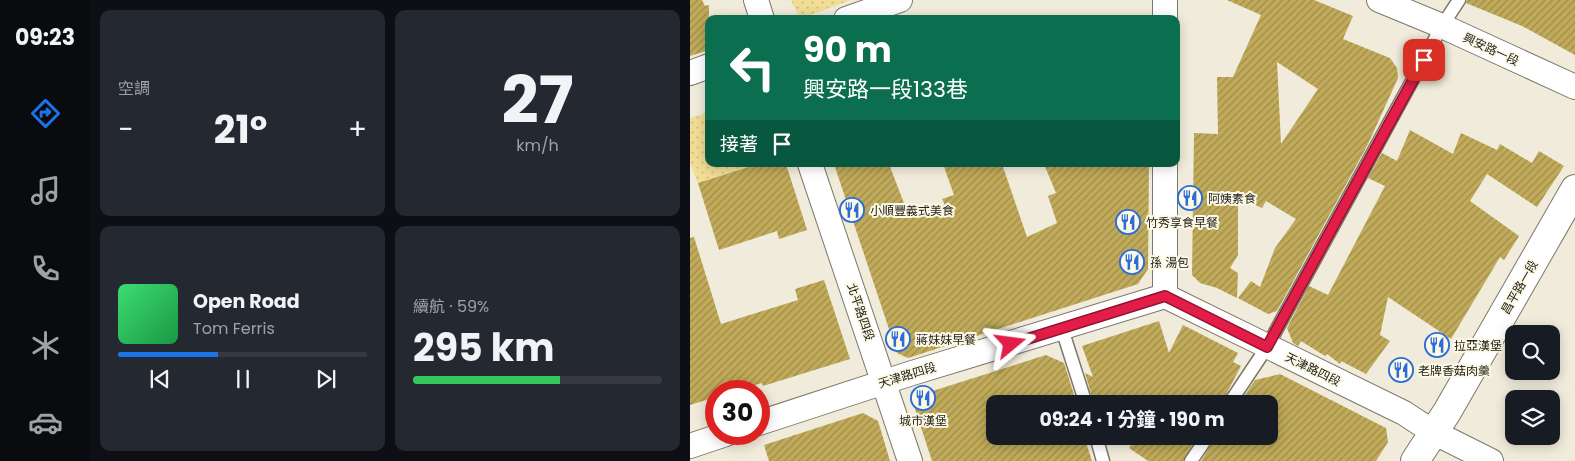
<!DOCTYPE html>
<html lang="zh-TW">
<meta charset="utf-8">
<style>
:root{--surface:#171b24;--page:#242831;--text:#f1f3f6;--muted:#9ea1a6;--line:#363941;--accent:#1a73e8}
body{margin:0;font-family:Poppins,"Noto Sans TC",sans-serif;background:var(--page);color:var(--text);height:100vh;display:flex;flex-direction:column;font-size:19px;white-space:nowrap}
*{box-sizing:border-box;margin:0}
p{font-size:16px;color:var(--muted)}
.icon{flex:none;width:28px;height:28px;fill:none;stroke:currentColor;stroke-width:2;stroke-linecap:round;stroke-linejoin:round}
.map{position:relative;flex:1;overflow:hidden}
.details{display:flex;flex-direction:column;gap:10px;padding:10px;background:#0d0f14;width:600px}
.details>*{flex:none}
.top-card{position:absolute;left:15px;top:15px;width:475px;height:152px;border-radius:10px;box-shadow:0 2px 12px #0003;background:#0b6e4f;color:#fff;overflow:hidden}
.fabs{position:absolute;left:815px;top:325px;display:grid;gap:10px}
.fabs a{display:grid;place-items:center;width:55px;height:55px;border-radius:10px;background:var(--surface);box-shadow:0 2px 12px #0003;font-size:25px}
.speed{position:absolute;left:15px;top:380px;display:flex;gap:10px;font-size:25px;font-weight:700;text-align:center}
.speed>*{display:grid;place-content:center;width:65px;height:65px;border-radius:50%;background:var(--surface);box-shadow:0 2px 12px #0003;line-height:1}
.speed .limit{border:8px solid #d22;background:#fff;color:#111}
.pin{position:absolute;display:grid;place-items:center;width:42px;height:42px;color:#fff;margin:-21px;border-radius:10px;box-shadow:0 2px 8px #0006}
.me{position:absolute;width:55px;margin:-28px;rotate:74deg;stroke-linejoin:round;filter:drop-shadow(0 0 4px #0008)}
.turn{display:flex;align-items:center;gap:18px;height:105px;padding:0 15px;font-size:22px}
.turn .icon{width:65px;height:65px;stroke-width:2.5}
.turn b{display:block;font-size:35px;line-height:42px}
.then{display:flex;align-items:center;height:48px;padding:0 15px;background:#0003;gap:10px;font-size:19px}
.big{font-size:38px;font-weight:700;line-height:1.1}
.details .tile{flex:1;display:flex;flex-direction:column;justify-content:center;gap:8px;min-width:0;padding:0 18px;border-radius:10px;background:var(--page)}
.details .dial{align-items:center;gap:0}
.dial b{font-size:65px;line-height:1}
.song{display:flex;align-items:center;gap:15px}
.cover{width:60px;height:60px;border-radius:8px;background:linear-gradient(135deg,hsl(140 70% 55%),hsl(140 70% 35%))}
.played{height:5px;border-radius:2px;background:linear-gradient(90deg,var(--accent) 40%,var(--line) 40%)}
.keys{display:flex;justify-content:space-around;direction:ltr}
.heat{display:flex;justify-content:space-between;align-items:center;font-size:28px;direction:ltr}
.charge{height:8px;border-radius:4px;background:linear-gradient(90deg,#34c759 59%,var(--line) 0)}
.details .tiles{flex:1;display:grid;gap:10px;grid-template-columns:repeat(2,1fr)}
.trip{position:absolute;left:296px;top:395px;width:292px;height:50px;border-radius:10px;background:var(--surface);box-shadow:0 2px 12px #0003;font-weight:700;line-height:50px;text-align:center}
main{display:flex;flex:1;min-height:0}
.tabs{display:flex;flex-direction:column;width:90px;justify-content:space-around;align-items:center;background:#090b0e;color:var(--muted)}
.tabs .icon{width:35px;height:35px}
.tabs .selected{color:var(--accent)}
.tabs b{font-size:22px;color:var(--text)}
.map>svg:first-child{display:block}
.park{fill:url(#park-dots)}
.building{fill:url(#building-hatch);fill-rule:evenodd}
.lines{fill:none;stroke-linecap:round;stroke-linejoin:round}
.service-casing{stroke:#7c7869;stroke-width:15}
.minor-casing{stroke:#7c7869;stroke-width:26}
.tertiary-casing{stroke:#7c7869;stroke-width:30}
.service{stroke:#fff;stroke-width:12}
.minor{stroke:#fff;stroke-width:24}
.tertiary{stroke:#fff;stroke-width:28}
.route-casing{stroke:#92132f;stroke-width:12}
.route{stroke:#e11d48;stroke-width:9}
.labels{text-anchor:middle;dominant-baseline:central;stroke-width:4;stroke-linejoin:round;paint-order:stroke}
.street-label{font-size:12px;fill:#23221b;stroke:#fdf9e7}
.poi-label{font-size:12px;fill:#23221b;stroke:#fdf9e7;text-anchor:start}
</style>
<main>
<nav class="tabs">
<b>09:23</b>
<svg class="icon selected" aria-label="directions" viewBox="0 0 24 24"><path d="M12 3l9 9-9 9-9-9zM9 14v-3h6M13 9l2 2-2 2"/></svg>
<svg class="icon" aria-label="music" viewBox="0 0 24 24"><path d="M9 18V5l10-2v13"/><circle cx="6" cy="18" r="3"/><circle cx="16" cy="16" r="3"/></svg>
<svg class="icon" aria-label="phone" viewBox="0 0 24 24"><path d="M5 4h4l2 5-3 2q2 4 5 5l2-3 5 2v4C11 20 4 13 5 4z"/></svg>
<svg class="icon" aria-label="climate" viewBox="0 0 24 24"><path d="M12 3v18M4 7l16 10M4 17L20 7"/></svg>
<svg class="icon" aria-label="car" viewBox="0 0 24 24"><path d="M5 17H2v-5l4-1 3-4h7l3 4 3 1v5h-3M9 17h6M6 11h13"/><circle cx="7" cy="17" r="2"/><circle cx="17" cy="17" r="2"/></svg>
</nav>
<section class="details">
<div class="tiles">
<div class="tile"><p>空調</p>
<div class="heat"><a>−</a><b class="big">21°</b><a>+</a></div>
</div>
<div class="tile dial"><b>27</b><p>km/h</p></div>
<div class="tile">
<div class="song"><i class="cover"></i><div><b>Open Road</b><p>Tom Ferris</p></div></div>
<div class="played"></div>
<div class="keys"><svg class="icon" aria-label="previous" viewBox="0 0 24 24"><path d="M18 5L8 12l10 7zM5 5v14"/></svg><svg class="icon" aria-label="pause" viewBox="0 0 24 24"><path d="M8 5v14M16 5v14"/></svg><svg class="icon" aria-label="next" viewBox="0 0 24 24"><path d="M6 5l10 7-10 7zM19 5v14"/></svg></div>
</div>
<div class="tile"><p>續航 · 59%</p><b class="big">295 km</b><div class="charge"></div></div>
</div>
</section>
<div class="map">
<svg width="885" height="461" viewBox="0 0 885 461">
<defs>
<pattern id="park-dots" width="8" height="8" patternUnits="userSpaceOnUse" patternTransform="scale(1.25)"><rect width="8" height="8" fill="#f1dd96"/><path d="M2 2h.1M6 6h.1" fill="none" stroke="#cebd81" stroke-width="1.8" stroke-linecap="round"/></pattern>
<pattern id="building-hatch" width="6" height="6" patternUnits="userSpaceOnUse" patternTransform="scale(1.25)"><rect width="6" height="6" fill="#c1ab5a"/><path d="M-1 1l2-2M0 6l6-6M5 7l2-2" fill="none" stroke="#9c8b4a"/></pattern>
</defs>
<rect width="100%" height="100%" fill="#f0ebda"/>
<g class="park">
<path d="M101,0H161L110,19Z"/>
<path d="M19,112V164H68L8,183L0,163V118Z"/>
</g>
<g class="building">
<path d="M0,0H12L15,6L19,5V50L0,56Z"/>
<path d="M537,0H624L663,16L653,39L700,58L707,68L708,78L678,144L587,311L578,314L548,298L561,281L570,287L585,248L606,219L576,201L572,208L548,197V255L540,268L548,273L547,298L527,288L510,283L502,275L504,133L528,134L527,77H543L571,15ZM587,62L628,89L591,144Z"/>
<path d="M777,0H885V55L832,26L776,3Z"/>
<path d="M720,130L763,154L771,133L807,150L810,144L842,163L849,151L874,166L847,207L797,174L780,201L829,236L814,260L810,257L761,339L698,297L690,335L700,341L676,374L651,361L650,364L637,354L635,356L611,341L608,346L603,343L597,328L619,286L638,295L695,186L678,178L692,153L707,161Z"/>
<path d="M68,164H96L117,230L89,239L87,231L29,250L8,183Z"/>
<path d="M144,164H199L217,211L222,210L223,215L255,205L252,199L264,195L253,164H312L337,237L367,223L358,196L366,193L354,164H459L458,269L448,284L218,358L207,353Z"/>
<path d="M4,237L31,324L108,300L105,289L134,280L160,359L73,386L72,383L45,391H26V397L0,405V238Z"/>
<path d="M469,321L479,353L493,325L548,353L543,362L551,366L531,404H404L395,373L403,377L392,346Z"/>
<path d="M356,355L374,363L387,404H305V436H394L402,461H242L225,409L233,394Z"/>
<path d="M590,374L696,428L698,442L686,461H511L526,436H580V404H549L565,380Z"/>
<path d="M173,413L188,421L200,461H79L74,445Z"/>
<path d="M447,436H508L493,461H458L439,448Z"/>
</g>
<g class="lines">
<defs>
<g id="service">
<path d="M372,329L396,404"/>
<path d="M539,404L577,347L752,26L769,0"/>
<path d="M406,436L413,461"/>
<path d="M501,461L518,436"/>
</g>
<g id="minor">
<path d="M66,0L72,19"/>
<path d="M475,0V19"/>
<path d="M689,0L752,26L885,87"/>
<path d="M156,19L210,0"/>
<path d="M0,73L19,66"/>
<path d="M120,164L220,461"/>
<path d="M475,164V296"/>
<path d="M69,423L219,374L475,296L714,413L743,432L801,461"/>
<path d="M0,446L36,434"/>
</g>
<path id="tertiary" d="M725,461L757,412L885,189"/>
</defs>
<use href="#service" class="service-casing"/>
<use href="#minor" class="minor-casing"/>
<use href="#tertiary" class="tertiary-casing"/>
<use href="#service" class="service"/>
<use href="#minor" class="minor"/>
<use href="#tertiary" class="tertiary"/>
</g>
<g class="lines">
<defs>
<path id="route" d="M321,344L475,296L577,347L734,60"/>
</defs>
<use href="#route" class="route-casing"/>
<use href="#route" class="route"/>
</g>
<defs>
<symbol id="restaurant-ring" viewBox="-11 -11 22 22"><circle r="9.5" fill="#fdf9e7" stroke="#2b6cd9" stroke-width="1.5"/><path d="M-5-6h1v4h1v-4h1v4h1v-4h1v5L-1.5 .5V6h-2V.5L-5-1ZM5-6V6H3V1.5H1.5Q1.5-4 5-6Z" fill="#2b6cd9"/></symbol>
</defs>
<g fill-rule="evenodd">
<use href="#restaurant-ring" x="486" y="184" width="28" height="28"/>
<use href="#restaurant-ring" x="148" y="196" width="28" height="28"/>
<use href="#restaurant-ring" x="424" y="208" width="28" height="28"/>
<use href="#restaurant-ring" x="428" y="248" width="28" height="28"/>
<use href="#restaurant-ring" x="194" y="325" width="28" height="28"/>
<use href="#restaurant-ring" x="733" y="331" width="28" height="28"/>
<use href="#restaurant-ring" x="697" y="356" width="28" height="28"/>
<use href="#restaurant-ring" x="219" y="384" width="28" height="28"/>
</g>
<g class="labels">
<g class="street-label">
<text transform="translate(801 49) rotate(25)">興安路一段</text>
<text transform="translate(829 287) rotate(-60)">昌平路一段</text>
<text transform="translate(171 312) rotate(71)">北平路四段</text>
<text transform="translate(623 369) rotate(26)">天津路四段</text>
<text transform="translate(217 375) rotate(-17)">天津路四段</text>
</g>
<g class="poi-label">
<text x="518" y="198">阿姨素食</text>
<text x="180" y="210">小順豐義式美食</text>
<text x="456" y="222">竹秀享食早餐</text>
<text x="460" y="262">孫 湯包</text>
<text x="226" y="339">蔣妹妹早餐</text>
<text x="764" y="345">拉亞漢堡</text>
<text x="728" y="370">老牌香菇肉羹</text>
<text x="233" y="420" text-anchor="middle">城市漢堡</text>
</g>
</g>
</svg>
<div class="fabs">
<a><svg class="icon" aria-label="search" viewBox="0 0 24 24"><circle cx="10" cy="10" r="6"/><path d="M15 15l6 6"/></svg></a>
<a><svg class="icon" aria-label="layers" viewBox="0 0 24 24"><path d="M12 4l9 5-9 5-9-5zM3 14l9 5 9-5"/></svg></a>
</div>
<div class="speed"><div class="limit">30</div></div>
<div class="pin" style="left:734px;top:60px;background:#d93025"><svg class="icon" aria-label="arrive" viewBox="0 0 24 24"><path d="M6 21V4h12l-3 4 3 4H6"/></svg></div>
<svg class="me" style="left:321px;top:344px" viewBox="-20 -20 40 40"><path d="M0-17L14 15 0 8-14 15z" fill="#e11d48" stroke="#fff" stroke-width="4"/></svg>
<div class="trip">09:24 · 1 分鐘 · 190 m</div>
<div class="top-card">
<div class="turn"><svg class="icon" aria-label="left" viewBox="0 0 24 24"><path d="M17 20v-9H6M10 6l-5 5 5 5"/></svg><div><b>90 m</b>興安路一段133巷</div></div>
<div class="then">接著<svg class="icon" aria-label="arrive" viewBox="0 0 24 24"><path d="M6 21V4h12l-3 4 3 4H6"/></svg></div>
</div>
</div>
</main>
